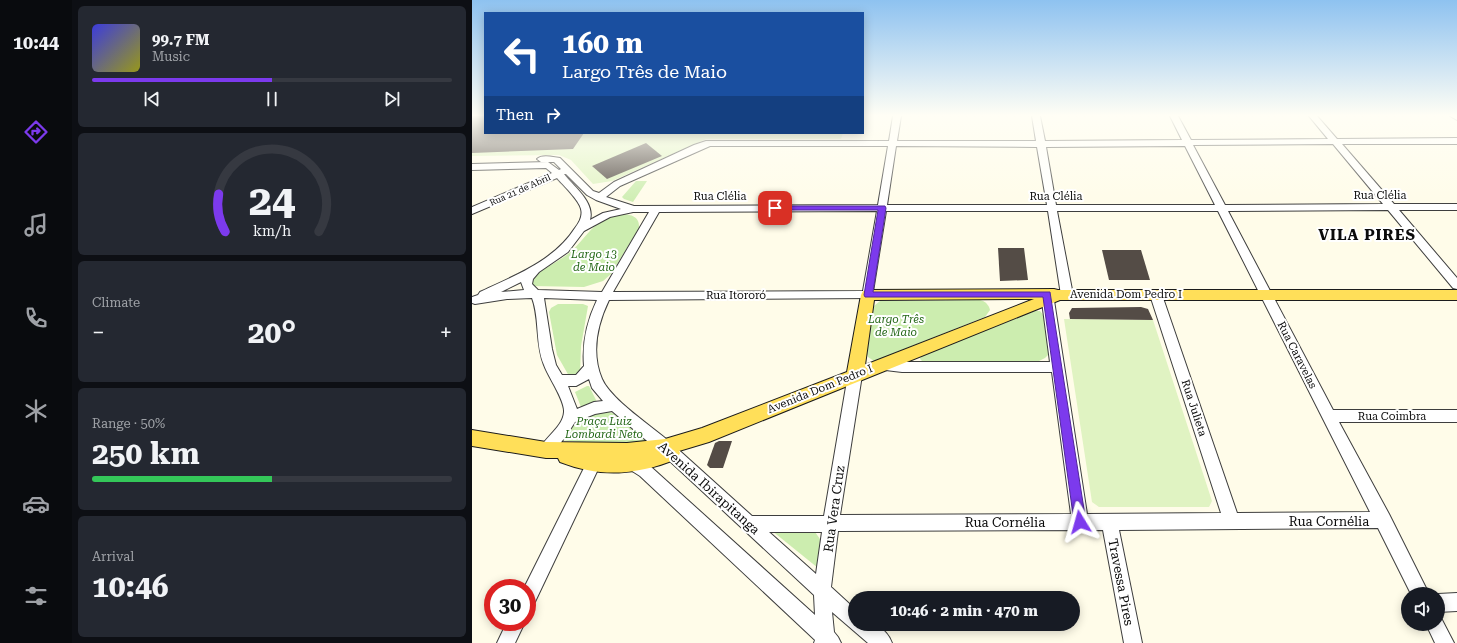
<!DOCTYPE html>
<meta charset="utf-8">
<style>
:root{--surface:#171b24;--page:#242831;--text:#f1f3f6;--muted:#9ea1a6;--line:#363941;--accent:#7c3aed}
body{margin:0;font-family:"Roboto Serif",serif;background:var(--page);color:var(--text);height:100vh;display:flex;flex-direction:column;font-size:15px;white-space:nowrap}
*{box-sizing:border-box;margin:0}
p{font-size:13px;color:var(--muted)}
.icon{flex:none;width:22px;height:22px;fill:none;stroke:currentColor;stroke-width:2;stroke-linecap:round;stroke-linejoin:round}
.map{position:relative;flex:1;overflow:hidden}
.details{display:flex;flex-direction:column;gap:6px;padding:6px;background:#0d0f14;width:400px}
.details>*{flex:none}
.top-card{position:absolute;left:12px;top:12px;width:380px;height:122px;border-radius:0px;box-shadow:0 2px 10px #0003;background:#1a4fa0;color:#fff;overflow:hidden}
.buttons{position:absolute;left:929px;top:587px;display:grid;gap:8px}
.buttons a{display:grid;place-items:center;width:44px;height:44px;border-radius:50%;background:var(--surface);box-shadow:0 2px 10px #0003;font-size:20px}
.speed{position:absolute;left:12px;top:579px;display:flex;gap:8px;font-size:20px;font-weight:700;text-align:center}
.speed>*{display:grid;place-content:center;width:52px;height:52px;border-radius:50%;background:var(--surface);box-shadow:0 2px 10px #0003;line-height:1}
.speed .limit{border:6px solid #d22;background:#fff;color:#111}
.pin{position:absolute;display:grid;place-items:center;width:34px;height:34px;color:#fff;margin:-17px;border-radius:8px;box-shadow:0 2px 6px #0006}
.me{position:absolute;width:44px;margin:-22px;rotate:352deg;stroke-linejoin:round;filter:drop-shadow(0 0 3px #0008)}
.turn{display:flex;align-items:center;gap:14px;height:84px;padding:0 12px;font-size:18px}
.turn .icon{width:52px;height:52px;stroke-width:2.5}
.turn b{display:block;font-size:28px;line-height:34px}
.then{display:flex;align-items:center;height:38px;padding:0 12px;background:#0003;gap:8px;font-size:15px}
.big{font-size:30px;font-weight:700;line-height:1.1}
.details .widget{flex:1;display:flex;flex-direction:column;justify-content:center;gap:6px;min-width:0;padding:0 14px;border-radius:6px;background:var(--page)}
.details .dial{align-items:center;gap:0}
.dial svg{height:104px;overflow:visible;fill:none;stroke:var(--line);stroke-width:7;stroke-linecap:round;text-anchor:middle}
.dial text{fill:var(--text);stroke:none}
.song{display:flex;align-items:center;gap:12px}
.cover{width:48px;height:48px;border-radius:6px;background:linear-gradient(135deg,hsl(240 70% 55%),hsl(60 70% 35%))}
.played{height:4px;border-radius:2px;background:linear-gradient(90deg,var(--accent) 50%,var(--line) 50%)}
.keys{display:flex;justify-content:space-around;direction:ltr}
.heat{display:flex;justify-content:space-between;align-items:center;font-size:22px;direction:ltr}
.charge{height:6px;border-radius:3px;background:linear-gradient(90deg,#34c759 50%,var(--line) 0)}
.trip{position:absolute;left:376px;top:591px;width:232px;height:40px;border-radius:20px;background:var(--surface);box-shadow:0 2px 10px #0003;font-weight:700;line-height:40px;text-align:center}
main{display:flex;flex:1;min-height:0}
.tab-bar{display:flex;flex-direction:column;width:72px;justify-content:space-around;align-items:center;background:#090b0e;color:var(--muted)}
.tab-bar .icon{width:28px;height:28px}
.tab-bar .active{color:var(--accent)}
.tab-bar b{font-size:18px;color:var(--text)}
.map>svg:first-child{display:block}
.green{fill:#ccedaf}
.pitch{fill:#e0f3c2}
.building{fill:#544c46}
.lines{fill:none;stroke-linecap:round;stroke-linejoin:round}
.minor-casing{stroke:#3e3e3e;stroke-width:2}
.major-casing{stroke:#1c1c1c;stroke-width:2}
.minor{fill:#fff;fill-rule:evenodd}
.major{fill:#ffdf59;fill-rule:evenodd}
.route{fill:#7c3aed;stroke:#51269a}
.labels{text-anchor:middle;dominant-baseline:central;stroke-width:4;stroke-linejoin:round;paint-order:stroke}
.far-street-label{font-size:9px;fill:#0b0b0b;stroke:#fff}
.street-label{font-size:11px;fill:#0b0b0b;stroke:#fff}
.park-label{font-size:11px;font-style:italic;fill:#236716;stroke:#fff}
.near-street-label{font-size:13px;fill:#0b0b0b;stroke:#fff}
.district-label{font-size:15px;font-weight:bold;letter-spacing:1px;fill:#0b0b0b;stroke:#fff}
</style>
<main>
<nav class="tab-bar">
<b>10:44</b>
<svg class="icon active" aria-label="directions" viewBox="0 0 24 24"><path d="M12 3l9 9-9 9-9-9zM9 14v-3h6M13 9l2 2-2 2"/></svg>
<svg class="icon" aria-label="music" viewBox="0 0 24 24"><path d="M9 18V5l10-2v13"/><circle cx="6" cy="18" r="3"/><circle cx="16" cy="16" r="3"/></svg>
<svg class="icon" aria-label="phone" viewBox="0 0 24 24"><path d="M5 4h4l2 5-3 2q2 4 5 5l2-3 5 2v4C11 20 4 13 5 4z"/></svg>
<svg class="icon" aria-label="climate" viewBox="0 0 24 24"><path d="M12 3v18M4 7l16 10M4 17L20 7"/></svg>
<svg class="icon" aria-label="car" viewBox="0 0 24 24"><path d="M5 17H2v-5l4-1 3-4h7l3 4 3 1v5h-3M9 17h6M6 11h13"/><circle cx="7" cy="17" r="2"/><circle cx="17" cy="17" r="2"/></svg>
<svg class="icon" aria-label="filters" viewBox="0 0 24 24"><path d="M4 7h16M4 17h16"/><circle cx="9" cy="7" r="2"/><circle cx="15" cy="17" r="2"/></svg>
</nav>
<section class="details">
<div class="widget">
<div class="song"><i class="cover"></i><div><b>99.7 FM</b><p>Music</p></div></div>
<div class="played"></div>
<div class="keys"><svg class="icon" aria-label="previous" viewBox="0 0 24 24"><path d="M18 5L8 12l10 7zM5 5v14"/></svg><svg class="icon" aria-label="pause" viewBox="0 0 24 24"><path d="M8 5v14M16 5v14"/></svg><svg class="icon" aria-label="next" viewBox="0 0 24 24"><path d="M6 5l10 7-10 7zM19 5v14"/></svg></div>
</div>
<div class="widget dial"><svg viewBox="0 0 100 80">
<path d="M14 69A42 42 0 1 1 86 69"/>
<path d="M14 69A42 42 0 0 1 9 40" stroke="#7c3aed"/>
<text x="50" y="56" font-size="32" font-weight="700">24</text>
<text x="50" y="72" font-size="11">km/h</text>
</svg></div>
<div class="widget"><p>Climate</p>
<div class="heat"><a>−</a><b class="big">20°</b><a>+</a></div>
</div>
<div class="widget"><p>Range · 50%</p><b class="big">250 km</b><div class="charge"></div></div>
<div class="widget"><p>Arrival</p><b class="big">10:46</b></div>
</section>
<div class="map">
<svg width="985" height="643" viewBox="0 0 985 643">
<rect width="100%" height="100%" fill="#fffce9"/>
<g class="green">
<path d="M164,181H175L161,202L152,199L150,197Z"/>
<path d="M148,214C158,214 168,216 167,228L139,274L131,281L112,287L60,286V278C70,269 84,263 96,254C117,237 118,221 148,214Z"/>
<path d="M508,300C513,301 517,305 518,310L513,317L402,361L396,357L395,354L402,306L408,301Z"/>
<path d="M86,304H111L116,306L109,346L108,375L97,376L85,355L77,312L79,308Z"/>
<path d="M563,311H568L572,316L577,354L573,358L567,361H450L448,359L449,356Z"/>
<path d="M115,386H117L125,402L109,407L103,392Z"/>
<path d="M135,411L143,414L178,444L143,446L89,440C106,416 108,418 135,411Z"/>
<path d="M299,530L343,532L348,539L346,568Z"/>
</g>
<g class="pitch">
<path d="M0,116H13V133H371L369,139H234L140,181L121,184L99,160L87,155L0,156Z"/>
<path d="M592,319L681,320L739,498L740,501L737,507H627L620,502Z"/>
</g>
<g class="building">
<path d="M0,116H13V133H112L101,149L0,153Z"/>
<path d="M174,143L190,156L135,179L120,166Z"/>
<path d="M526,248H552L556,280L528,281Z"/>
<path d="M630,250H669L678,280H637Z"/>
<path d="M669,307L676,309L681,320L598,319L597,313L600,308H603Z"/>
<path d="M247,441H260L251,468H238L235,465L243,443Z"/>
</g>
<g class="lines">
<defs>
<g id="minor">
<path d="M421,116H429L425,141H564L560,116H568L573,141L710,140L698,116H706L719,140L856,139L837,116H845L865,139L985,138V144H870L922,204H985V210H927L985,278V289L981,288L916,210L756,211L861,410H985V422H867L917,514L957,594H939L906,528L647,530L670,643H652L631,530L366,531L359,587L383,609V624C400,624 413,625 420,643H396L360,612L362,632L366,637L369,643H342L343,640L168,476L157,469L155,464L157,459L162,457L178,466L343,615L342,595L188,452L140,411L123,414L103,422L94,436L79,455L74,457L69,455L67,450C73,437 91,427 92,412C93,400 76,377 72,365C63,344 68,319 60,298L35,299L3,304L0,303V297L6,295L8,292C42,276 82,261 103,228C107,223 111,216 109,209C107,200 91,185 85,178L0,214V207L80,173L74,168L0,170V164L76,162L87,170L89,169L82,162H69L65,159C70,154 81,157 88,158L121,191L127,193L142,182L222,145L234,141H417ZM861,144L911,204L753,205L721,145ZM238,146H416L406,205L162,206L134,197L148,186ZM424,146L565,147L575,205H415ZM713,146L743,205H584L574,147ZM92,174H94L115,195L124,200L149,209L131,213L118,220C123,202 102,187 92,174ZM405,211L391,291L141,292L187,212ZM414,211H576L589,295L591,298L595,299L599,298L601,295L585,211H746L898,512L765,513L690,295L688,292L684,291L680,292L678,295L749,513L615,514L581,294L579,291L575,290L571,291L569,294L578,362H430L410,360L405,361L404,365L405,369L430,372H580L599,514L368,515L390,375L388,371L383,370L378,371L376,375L352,516H280C253,492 226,467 199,443C181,427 139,400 130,379C119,353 125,325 137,300L400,298ZM161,212H177L130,292L66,290L60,284L61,279L67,272L96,252L112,231L138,217ZM49,282L52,290L29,292ZM72,298L125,300C115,321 110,342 112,366L104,375H90L84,365L80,349ZM117,379L120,388L131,401L122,402L105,409L96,386H104ZM297,532H350L344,574Z"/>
<path d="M978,116H985V120Z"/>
<path d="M122,456L127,458L129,463L61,606L55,609V588H52L117,458Z"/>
<path d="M985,593V611L966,612V594Z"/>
<path d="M966,616L969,618L982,643H963L954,624H966Z"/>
<path d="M35,622H53L43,643H25Z"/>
</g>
<path id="major" d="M582,289L586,290H985V300H588L237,442L207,451L208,453L205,459C165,475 129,478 88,462L86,458H74L0,446V430L74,442L155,443L193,439L230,428L375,372L389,295L391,291L396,290ZM562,299L393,365L402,300Z"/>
</defs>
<use href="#minor" class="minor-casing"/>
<use href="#major" class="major-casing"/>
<use href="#minor" class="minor"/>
<use href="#major" class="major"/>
</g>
<linearGradient id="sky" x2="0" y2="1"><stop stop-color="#8ec2f0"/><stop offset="0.56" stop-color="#fffef5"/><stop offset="1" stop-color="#fffef5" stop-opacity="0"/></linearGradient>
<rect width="985" height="206" fill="url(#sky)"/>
<path class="route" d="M300,206H413L414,208L401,292H578L614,522L612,526L608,528L603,526L602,522L571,297H393L392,295L406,210H303L299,208Z"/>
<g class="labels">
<g class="far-street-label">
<text transform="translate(48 190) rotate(-24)">Rua 21 de Abril</text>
</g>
<g class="street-label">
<text x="908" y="195">Rua Clélia</text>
<text x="248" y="196">Rua Clélia</text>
<text x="584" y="196">Rua Clélia</text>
<text x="654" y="294">Avenida Dom Pedro I</text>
<text x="264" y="295">Rua Itororó</text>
<text transform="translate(825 355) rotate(63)">Rua Caravelas</text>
<text transform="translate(348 389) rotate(-22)">Avenida Dom Pedro I</text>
<text transform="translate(722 408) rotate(72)">Rua Julieta</text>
<text x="920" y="416">Rua Coimbra</text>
</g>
<g class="park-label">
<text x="122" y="254">Largo 13<tspan x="122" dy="13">de Maio</tspan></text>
<text x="424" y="319">Largo Três<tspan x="424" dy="13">de Maio</tspan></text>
<text x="132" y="421">Praça Luiz<tspan x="132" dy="13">Lombardi Neto</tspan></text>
</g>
<g class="near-street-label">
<text transform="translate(237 488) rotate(42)">Avenida Ibirapitanga</text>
<text transform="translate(362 509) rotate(-82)">Rua Vera Cruz</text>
<text x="857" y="521">Rua Cornélia</text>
<text x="533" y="522">Rua Cornélia</text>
<text transform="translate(649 582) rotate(79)">Travessa Pires</text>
</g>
<g class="district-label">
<text x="895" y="235">VILA PIRES</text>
</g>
</g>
</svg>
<div class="buttons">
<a><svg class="icon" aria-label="sound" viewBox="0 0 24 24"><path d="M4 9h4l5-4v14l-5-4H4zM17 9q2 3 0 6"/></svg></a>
</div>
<div class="speed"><div class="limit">30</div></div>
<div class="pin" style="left:303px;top:208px;background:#d93025"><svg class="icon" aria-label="arrive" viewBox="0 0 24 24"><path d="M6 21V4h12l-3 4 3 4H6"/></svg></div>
<svg class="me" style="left:608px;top:522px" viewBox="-20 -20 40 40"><path d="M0-17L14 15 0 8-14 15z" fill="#7c3aed" stroke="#fff" stroke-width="4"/></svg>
<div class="trip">10:46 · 2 min · 470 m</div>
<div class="top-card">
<div class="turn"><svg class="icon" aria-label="left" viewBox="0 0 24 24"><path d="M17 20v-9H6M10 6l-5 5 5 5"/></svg><div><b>160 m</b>Largo Três de Maio</div></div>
<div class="then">Then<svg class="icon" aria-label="right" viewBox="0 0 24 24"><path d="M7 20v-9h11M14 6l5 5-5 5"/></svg></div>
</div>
</div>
</main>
